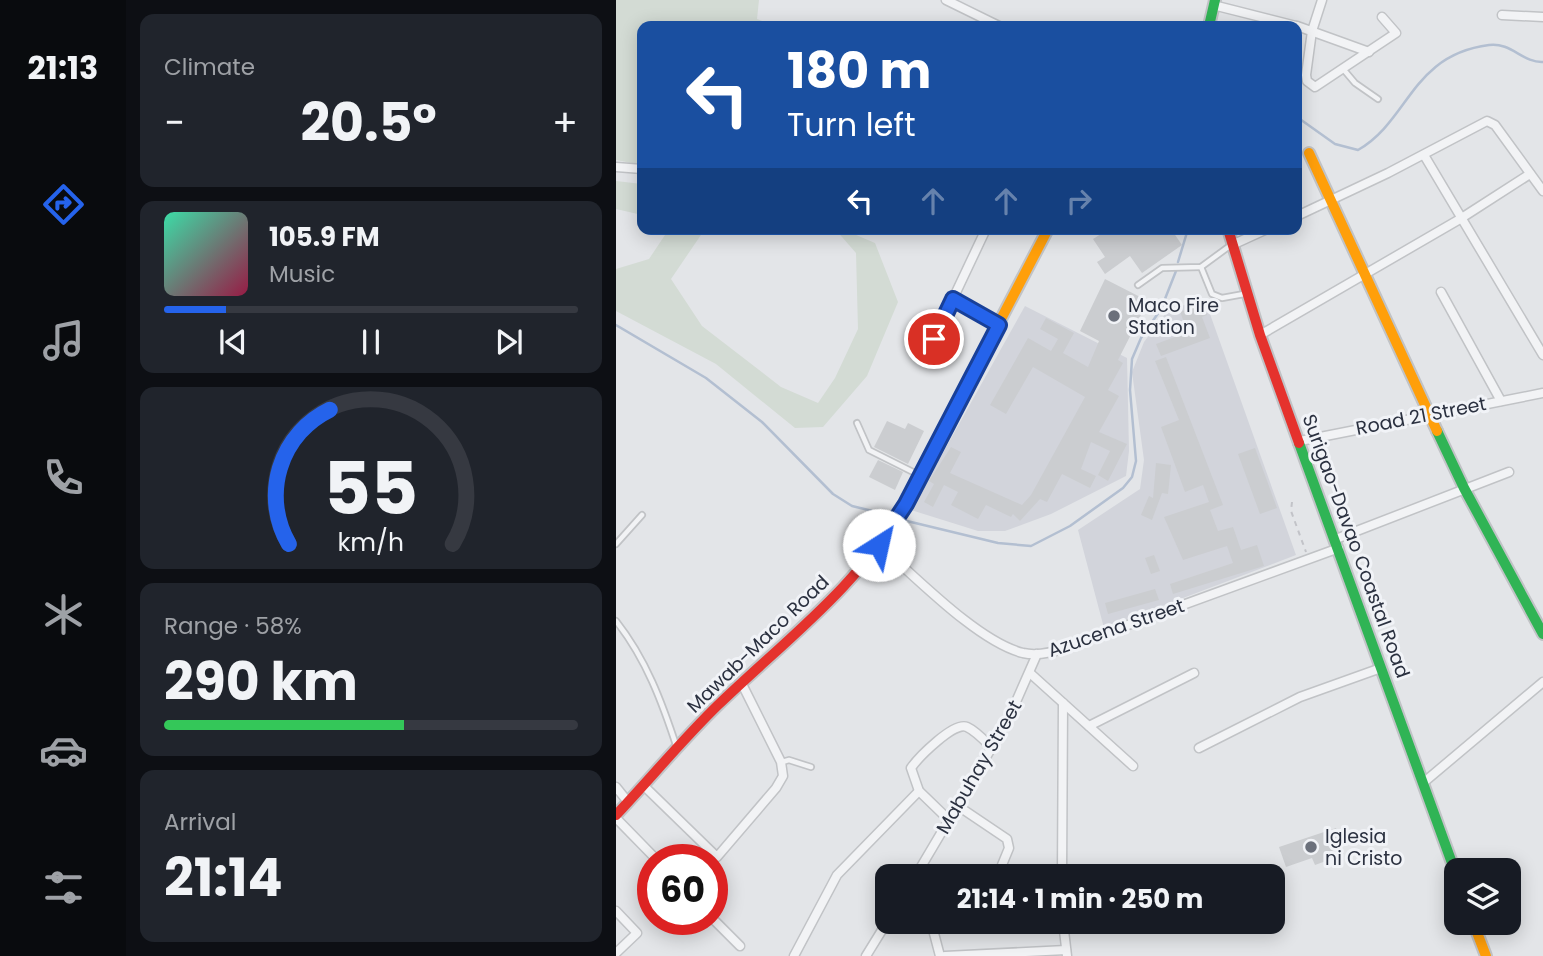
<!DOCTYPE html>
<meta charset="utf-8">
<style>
:root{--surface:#171b24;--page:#20242c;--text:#f1f3f6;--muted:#9ea1a6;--line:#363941;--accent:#2563eb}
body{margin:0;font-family:Poppins,sans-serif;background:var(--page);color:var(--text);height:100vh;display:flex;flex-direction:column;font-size:26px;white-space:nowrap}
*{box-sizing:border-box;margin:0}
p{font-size:23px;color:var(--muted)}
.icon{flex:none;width:38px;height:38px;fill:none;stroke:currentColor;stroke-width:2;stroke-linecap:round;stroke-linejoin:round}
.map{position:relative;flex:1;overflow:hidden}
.side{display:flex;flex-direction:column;gap:14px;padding:14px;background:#0d0f14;width:490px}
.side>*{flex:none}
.top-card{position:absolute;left:21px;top:21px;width:665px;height:214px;border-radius:14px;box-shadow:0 4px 18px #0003;background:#1a4fa0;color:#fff;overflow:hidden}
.tools{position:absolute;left:828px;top:858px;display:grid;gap:14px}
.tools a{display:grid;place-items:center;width:77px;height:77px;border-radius:14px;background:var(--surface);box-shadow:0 4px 18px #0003;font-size:35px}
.speed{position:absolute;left:21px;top:844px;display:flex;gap:14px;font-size:35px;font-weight:700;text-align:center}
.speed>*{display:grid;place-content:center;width:91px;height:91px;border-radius:50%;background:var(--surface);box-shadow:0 4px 18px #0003;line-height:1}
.speed .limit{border:10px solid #d22;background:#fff;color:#111}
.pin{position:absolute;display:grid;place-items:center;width:60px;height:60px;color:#fff;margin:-30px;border:4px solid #fff;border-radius:50%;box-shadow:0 2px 7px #0007}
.me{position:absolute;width:77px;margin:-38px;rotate:35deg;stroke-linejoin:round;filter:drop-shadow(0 0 5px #0008)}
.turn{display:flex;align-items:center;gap:24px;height:147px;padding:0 35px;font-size:32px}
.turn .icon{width:91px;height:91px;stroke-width:2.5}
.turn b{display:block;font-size:49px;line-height:60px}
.lanes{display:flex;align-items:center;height:66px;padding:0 35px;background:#0003;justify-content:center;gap:35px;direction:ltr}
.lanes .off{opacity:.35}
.big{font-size:52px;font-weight:700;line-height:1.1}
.side .widget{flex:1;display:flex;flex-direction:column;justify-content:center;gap:10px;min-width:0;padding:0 24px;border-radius:14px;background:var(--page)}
.side .dial{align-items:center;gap:0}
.dial svg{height:182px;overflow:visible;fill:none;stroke:var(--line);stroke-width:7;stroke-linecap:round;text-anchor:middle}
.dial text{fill:var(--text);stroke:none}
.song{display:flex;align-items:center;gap:21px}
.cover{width:84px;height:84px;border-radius:10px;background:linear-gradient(135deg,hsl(160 70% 55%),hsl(340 70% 35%))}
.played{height:7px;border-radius:4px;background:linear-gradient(90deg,var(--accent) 15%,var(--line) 15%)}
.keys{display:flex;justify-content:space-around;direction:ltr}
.heat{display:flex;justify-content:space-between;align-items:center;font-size:38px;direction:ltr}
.charge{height:10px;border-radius:5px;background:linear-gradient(90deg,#34c759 58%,var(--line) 0)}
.trip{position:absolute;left:259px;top:864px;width:410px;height:70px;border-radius:14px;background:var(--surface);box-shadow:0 4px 18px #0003;font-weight:700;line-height:70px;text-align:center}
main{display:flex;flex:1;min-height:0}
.menu{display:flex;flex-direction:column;width:126px;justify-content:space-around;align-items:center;background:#090b0e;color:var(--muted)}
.menu .icon{width:49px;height:49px}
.menu .active{color:var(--accent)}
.menu b{font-size:32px;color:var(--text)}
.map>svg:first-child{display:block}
.built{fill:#d2d4db}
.green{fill:#d3dbd4}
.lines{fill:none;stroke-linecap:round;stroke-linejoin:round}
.stream{stroke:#b3bfd1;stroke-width:2.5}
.building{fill:#cbcdd0}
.lane-casing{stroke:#c1c3c6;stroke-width:8}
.street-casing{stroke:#c1c3c6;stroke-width:11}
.fast-casing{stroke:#c1c3c6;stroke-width:14}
.slow-casing{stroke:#c1c3c6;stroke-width:14}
.jam-casing{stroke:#c1c3c6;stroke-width:14}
.path{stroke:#c2c3c8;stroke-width:2;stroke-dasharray:5 5;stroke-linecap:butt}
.lane{stroke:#f2f3f5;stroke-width:4.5}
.street{stroke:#f2f3f5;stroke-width:8}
.fast{stroke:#30b455;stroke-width:10}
.slow{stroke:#ff9f0a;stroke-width:10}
.jam{stroke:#e5322d;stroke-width:10}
.route-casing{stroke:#184099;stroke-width:18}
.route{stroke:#2563eb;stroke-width:12}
.poi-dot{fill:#6b707b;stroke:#f1f3f7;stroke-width:2.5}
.labels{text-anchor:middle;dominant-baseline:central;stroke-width:6;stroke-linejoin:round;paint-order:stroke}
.poi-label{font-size:19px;fill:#2b3140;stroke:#f1f3f7;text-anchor:start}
.street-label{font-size:19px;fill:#2b3140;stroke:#f1f3f7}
</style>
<main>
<nav class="menu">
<b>21:13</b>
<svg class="icon active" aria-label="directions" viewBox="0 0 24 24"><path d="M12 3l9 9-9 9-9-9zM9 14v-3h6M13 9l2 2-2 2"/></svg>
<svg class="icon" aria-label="music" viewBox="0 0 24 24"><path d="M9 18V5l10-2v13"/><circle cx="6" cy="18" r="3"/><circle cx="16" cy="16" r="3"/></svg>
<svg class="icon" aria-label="phone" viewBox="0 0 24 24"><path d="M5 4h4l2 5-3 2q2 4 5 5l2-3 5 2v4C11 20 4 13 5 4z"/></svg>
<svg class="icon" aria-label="climate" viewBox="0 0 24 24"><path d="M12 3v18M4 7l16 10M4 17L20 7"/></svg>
<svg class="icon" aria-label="car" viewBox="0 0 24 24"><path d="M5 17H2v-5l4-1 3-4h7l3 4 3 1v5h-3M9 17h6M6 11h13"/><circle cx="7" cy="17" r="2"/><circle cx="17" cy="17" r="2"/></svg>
<svg class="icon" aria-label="filters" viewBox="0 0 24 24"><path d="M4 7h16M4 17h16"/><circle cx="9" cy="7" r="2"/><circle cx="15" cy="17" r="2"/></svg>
</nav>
<section class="side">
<div class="widget"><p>Climate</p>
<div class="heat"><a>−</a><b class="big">20.5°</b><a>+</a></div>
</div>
<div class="widget">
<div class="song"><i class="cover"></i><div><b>105.9 FM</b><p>Music</p></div></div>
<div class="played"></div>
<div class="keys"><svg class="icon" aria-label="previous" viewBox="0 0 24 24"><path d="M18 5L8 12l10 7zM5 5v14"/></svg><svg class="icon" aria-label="pause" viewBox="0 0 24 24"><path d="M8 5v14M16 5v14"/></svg><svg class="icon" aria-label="next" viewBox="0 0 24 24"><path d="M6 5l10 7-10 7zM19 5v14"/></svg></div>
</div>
<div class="widget dial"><svg viewBox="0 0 100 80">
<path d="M14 69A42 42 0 1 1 86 69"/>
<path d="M14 69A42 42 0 0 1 32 10" stroke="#2563eb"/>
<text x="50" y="56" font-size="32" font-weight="700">55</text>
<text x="50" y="72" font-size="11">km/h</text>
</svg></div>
<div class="widget"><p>Range · 58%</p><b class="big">290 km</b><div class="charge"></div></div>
<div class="widget"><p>Arrival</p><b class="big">21:14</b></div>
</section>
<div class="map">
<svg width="927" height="956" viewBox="0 0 927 956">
<rect width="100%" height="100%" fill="#e3e5e8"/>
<g class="built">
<path d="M589,300L680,555L488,628L462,530L524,489L528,460L516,372L528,342L553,309Z"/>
<path d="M409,306L511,358L513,451L510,476L435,514L389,531H362L295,510Z"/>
</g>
<g class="green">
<path d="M0,0H143L141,19L159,26H26V165L0,160Z"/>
<path d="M0,181L26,184V215L0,209Z"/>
<path d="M53,229H89L55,279L86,326L165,387L202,403L219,378L242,329L240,253L219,229H226L259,243L282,302L251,376L207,427L179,428L100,364L0,311V269L33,259Z"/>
</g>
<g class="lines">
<g class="stream">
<path d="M681,117L719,144L742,150C794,120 795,55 873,45C895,42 907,63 927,62"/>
<path d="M562,262L572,229"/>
<path d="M0,325L90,378L146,422L217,494L236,506L273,515"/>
<path d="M291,521L382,543L415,546L454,526L507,488L516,477L520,461L514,390L516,359L525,338L545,309L560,271"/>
</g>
</g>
<g class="building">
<path d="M493,229H555L566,245L526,273L514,256L489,274L481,262L489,257L477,239Z"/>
<path d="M489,279L532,301L502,360L507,363L492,390L503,396L483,432L511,444L492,481L482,475L494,451L475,442L465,469L480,476L474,488L446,474L431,502L424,499L404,521L397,514L395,517L370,505L362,519L335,505L342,492L328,485L317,507L308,502L318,484L313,481L335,447L345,452L334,473L406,505L415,495L469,397L417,367L390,414L374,405L412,338L435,351L442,339L424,329L430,318L458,333L447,353L472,367L483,341L464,331Z"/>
<path d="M587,304L591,315L586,317L594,338L545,356L540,344L572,332L564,312Z"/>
<path d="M550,357L607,505L594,510L602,531L617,527L625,550L641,545L648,566L557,594L554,584L617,563L611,546L567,560L548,517L593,502L587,485L569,492L545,427L563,420L539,361Z"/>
<path d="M271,421L289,429L292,423L308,431L292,464L258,447Z"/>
<path d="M639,448L661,508L644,514L622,454Z"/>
<path d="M262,460L287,472L279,490L253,477Z"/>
<path d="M540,463L555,465L552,494L546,493L536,520L525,515L533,496L537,498Z"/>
<path d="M538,555L544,571L535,574L529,558Z"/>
<path d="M539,589L543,600L492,614L489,603Z"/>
<path d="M720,828L727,848L708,854L710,861L699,865L696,858L670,867L663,847Z"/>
</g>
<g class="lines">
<defs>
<g id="lane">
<path d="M728,70L739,83L762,99"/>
<path d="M585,267L596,294L606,298L628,294"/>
<path d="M522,285L546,268L585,267L615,245"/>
<path d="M241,423L253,450L301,474"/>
<path d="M0,544L26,515"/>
<path d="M0,621C30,659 46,702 61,748"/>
<path d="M166,762L173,760L195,767"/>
</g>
<g id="street">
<path d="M330,0L383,26"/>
<path d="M706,0L696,31L690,75L691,81L699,87L780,33L766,17"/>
<path d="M597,5L680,26"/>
<path d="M886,15L927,17"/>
<path d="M681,26L753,52"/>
<path d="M808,155L927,355"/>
<path d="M0,167L26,169"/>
<path d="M681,216L772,173L871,121L879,125L927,191"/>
<path d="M616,245L651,229"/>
<path d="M825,292L885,401"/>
<path d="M337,299L383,325"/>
<path d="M644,335L844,219L914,174"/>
<path d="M318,339L370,229"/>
<path d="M684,441L927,393"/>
<path d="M720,539L893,472"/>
<path d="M263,545C299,576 362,642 407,653C421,656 435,653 449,648L723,548"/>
<path d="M415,674L517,766"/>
<path d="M473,726L578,673"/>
<path d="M583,748L684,697L765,668"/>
<path d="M807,783L927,682"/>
<path d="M28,786L101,857L160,788L167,776L165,762L125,682"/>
<path d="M0,787L12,802"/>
<path d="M342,806L391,839L393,848L386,865"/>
<path d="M0,818L40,859"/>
<path d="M333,820L303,791L295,768C302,758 338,721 351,727C360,731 369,741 376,748"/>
<path d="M299,877L392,720L421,654"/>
<path d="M446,877L447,703"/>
<path d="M0,911L21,933L0,953"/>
<path d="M96,918L124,946"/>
<path d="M315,922L324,956"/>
<path d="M447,922L451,956"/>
<path d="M178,956L221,875L303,791"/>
<path d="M250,956L271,922"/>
<path d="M329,956L450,950"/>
</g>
<g id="fast">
<path d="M593,26L599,0"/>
<path d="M821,431L848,488L927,634"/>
<path d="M683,443L840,874"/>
</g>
<g id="slow">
<path d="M693,153L821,431"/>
<path d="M289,503L432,229"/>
<path d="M857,922L870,956"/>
</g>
<g id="jam">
<path d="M612,229L644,335L683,443"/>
<path d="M0,815C34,779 66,740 102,705C167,642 246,584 289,503"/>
</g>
</defs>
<use href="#lane" class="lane-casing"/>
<use href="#street" class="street-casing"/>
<use href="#fast" class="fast-casing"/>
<use href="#slow" class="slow-casing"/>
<use href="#jam" class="jam-casing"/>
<path class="path" d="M676,502L675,511L690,552"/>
<use href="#lane" class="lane"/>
<use href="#street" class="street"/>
<use href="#fast" class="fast"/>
<use href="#slow" class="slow"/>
<use href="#jam" class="jam"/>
</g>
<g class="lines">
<defs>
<path id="route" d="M263,545L290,504L383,325L337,299L318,339"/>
</defs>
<use href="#route" class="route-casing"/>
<use href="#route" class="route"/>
</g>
<g class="poi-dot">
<circle cx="498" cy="316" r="7"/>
<circle cx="695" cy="847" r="7"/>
</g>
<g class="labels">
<g class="poi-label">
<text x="512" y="305">Maco Fire<tspan x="512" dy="22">Station</tspan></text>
<text x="709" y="836">Iglesia<tspan x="709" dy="22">ni Cristo</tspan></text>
</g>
<g class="street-label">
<text transform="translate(805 416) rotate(-11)">Road 21 Street</text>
<text transform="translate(740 546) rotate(70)">Surigao-Davao Coastal Road</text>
<text transform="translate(500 628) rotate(-19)">Azucena Street</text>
<text transform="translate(142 644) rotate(-44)">Mawab-Maco Road</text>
<text transform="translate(363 767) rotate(-60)">Mabuhay Street</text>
</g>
</g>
</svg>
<div class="tools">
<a><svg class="icon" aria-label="layers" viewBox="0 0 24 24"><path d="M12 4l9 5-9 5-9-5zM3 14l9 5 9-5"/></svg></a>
</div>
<div class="speed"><div class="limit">60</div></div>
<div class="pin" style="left:318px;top:339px;background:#d93025"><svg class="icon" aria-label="arrive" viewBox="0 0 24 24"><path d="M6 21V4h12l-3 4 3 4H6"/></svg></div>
<svg class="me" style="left:263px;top:545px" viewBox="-20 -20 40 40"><circle r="19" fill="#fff"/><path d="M0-13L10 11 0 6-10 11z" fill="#2563eb"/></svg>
<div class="trip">21:14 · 1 min · 250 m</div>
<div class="top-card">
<div class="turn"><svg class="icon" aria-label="left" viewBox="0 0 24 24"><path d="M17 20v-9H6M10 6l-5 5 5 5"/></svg><div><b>180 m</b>Turn left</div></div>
<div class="lanes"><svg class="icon" aria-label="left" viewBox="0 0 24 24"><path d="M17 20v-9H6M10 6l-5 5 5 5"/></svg><svg class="icon off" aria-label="ahead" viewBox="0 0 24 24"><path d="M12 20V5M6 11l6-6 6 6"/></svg><svg class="icon off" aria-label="ahead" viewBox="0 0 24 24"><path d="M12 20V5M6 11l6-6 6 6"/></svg><svg class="icon off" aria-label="right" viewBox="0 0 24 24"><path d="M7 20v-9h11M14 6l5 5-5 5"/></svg></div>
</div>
</div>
</main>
